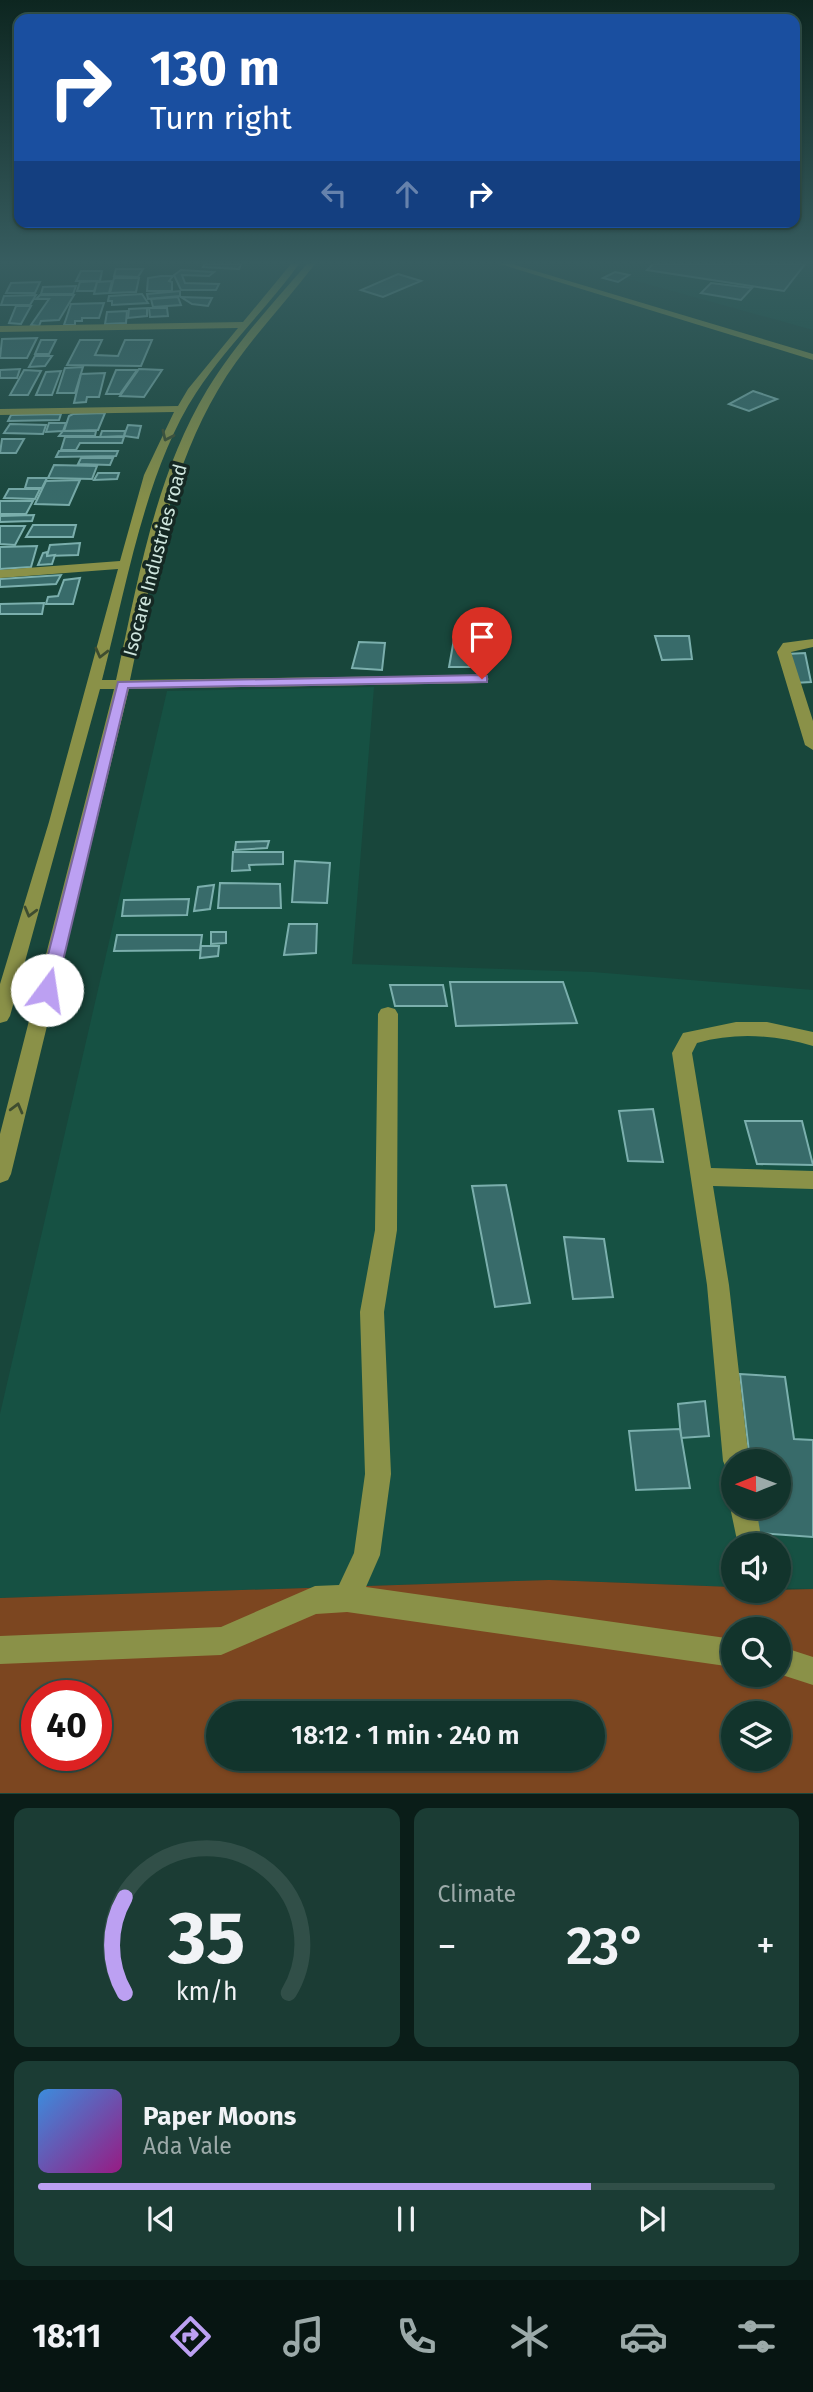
<!DOCTYPE html>
<meta charset="utf-8">
<style>
:root{--surface:#12342c;--page:#1b3c34;--text:#f1f3f6;--muted:#9caaa9;--line:#314f48;--accent:#bca0f2}
body{margin:0;font-family:"Fira Sans",sans-serif;background:var(--page);color:var(--text);height:100vh;display:flex;flex-direction:column;font-size:26px;white-space:nowrap}
*{box-sizing:border-box;margin:0}
p{font-size:23px;color:var(--muted)}
.icon{flex:none;width:38px;height:38px;fill:none;stroke:currentColor;stroke-width:2;stroke-linecap:round;stroke-linejoin:round}
.map{position:relative;height:1794px;overflow:hidden}
.details{display:flex;flex-direction:column;gap:14px;padding:14px;background:#0a1d18;flex:1}
.details>*{flex:none}
.guide{position:absolute;left:14px;top:14px;width:786px;height:214px;border-radius:14px;box-shadow:0 2px 5px #0004,0 0 0 2px var(--line);background:#1a4fa0;color:#fff;overflow:hidden}
.needle{width:46px;rotate:269deg}
.buttons{position:absolute;left:721px;top:1449px;display:grid;gap:14px}
.buttons a{display:grid;place-items:center;width:70px;height:70px;border-radius:50%;background:var(--surface);box-shadow:0 2px 5px #0004,0 0 0 2px var(--line);font-size:35px}
.speed{position:absolute;left:21px;top:1680px;display:flex;gap:14px;font-size:35px;font-weight:700;text-align:center}
.speed>*{display:grid;place-content:center;width:91px;height:91px;border-radius:50%;background:var(--surface);box-shadow:0 2px 5px #0004,0 0 0 2px var(--line);line-height:1}
.speed .limit{border:10px solid #d22;background:#fff;color:#111}
.pin{position:absolute;display:grid;place-items:center;width:60px;height:60px;color:#fff;margin:-72px -30px;border-radius:50% 50% 50% 0;rotate:-45deg;box-shadow:0 0 7px #0007}
.pin .icon{rotate:45deg}
.me{position:absolute;width:77px;margin:-38px;rotate:14deg;stroke-linejoin:round;filter:drop-shadow(0 0 5px #0008)}
.turn{display:flex;align-items:center;gap:24px;height:147px;padding:0 21px;font-size:32px}
.turn .icon{width:91px;height:91px;stroke-width:2.5}
.turn b{display:block;font-size:49px;line-height:60px}
.lanes{display:flex;align-items:center;height:66px;padding:0 21px;background:#0003;justify-content:center;gap:35px;direction:ltr}
.lanes .off{opacity:.35}
.big{font-size:52px;font-weight:600;line-height:1.1}
.details .widget{flex:1;display:flex;flex-direction:column;justify-content:center;gap:10px;min-width:0;padding:0 24px;border-radius:14px;background:var(--page)}
.details .dial{align-items:center;gap:0}
.dial svg{height:182px;overflow:visible;fill:none;stroke:var(--line);stroke-width:7;stroke-linecap:round;text-anchor:middle}
.dial text{fill:var(--text);stroke:none}
.song{display:flex;align-items:center;gap:21px}
.cover{width:84px;height:84px;border-radius:10px;background:linear-gradient(135deg,hsl(210 70% 55%),hsl(310 70% 35%))}
.played{height:7px;border-radius:4px;background:linear-gradient(90deg,var(--accent) 75%,var(--line) 75%)}
.keys{display:flex;justify-content:space-around;direction:ltr}
.heat{display:flex;justify-content:space-between;align-items:center;font-size:38px;direction:ltr}
.details .tiles{flex:1;display:grid;gap:14px;grid-template-columns:1fr 1fr}
.widget:last-child{grid-column:span 2}
.trip{position:absolute;left:206px;top:1701px;width:399px;height:70px;border-radius:35px;background:var(--surface);box-shadow:0 2px 5px #0004,0 0 0 2px var(--line);font-weight:600;line-height:70px;text-align:center}
.menu{display:flex;height:112px;justify-content:space-around;align-items:center;background:#071512;color:var(--muted)}
.menu .icon{width:49px;height:49px}
.menu .active{color:var(--accent)}
.menu b{font-size:32px;color:var(--text)}
.map>svg:first-child{display:block}
.built{fill:#165143;fill-rule:evenodd}
.green{fill:#7c4620;fill-rule:evenodd}
.building{fill:#386b6a;stroke:#7bafad;stroke-width:2}
.lines{fill:none;stroke-linecap:round;stroke-linejoin:round}
.minor{fill:#8a9148;fill-rule:evenodd}
.oneway{stroke:#3e4d30}
.route{fill:#bca0f2;stroke:#7a689d;stroke-width:2}
.labels{text-anchor:middle;dominant-baseline:central;stroke-width:7;stroke-linejoin:round;paint-order:stroke}
.street-label{font-size:19px;fill:#cfe6de;stroke:#152823}
</style>
<div class="map">
<svg width="813" height="1794" viewBox="0 0 813 1794">
<rect width="100%" height="100%" fill="#18463b"/>
<g class="built">
<path d="M575,264H813V330Z"/>
<path d="M374,687L352,964L593,972L813,990V1589L779,1588V1545H733V1587L549,1580L0,1598V1414L167,691ZM733,1461H779V1507H733Z"/>
</g>
<path class="green" d="M549,1580L733,1587V1591L813,1589V1793H0V1598ZM733,1629H779V1675H733ZM37,1696H96V1755H37ZM219,1713H593V1759H219ZM733,1713H779V1759H733Z"/>
<g class="building">
<path d="M204,264H241L239,269L203,267Z"/>
<path d="M653,264H805L784,291L647,270Z"/>
<path d="M116,269H143L138,277L114,276Z"/>
<path d="M181,270L214,272L209,276L182,275L185,283L219,284L216,290H181L174,275Z"/>
<path d="M81,271H102L100,281H76Z"/>
<path d="M615,272L629,275L618,282L603,278Z"/>
<path d="M398,274L421,281L383,297L361,290Z"/>
<path d="M161,276H173L169,281L172,282V291H147L148,278Z"/>
<path d="M114,278H139L136,292L110,293Z"/>
<path d="M98,281L94,291H77L80,282Z"/>
<path d="M112,281L109,293L94,294L97,282Z"/>
<path d="M40,282L35,293H6L11,283Z"/>
<path d="M711,283L752,288L741,300L701,293Z"/>
<path d="M76,286L73,294H41L43,287Z"/>
<path d="M180,291V296L148,299L147,294Z"/>
<path d="M142,294L148,303L112,305V301H108L109,296Z"/>
<path d="M36,295L30,305H1L4,296Z"/>
<path d="M40,295H74L59,320L41,321L39,326L31,325L49,299H36Z"/>
<path d="M178,297L181,305L153,307L151,299Z"/>
<path d="M181,297L212,298L208,306L192,304Z"/>
<path d="M104,303L99,318H82V321H75V325H64L71,304Z"/>
<path d="M16,306H31L21,324L9,323Z"/>
<path d="M147,308V316L128,318L129,309Z"/>
<path d="M149,308H167L168,316L150,317Z"/>
<path d="M127,311L126,323L105,324L107,312Z"/>
<path d="M37,338L27,358H0L2,339Z"/>
<path d="M41,340H56L49,354H35Z"/>
<path d="M80,340H102L95,355L118,356L125,340H152L141,366L67,365Z"/>
<path d="M35,356H52L45,366L29,367Z"/>
<path d="M83,367L75,393H57L65,368Z"/>
<path d="M20,369L17,378H0V370Z"/>
<path d="M139,369L162,370L144,397L120,396Z"/>
<path d="M24,370L41,371L28,395H10Z"/>
<path d="M116,370H137L120,394H106Z"/>
<path d="M61,371L52,395H36L46,372Z"/>
<path d="M105,373L99,397H87L86,402L74,403L81,374Z"/>
<path d="M753,391L777,399L749,411L729,404Z"/>
<path d="M105,413L98,430L64,431L69,416L73,414Z"/>
<path d="M61,414L59,420L8,421L11,415Z"/>
<path d="M49,423H66L63,431L46,432Z"/>
<path d="M10,424L46,425L43,434L4,433Z"/>
<path d="M128,425L141,426L138,438L124,436Z"/>
<path d="M63,431H96L95,436H59Z"/>
<path d="M102,431H125L124,436L100,437Z"/>
<path d="M65,437H124L122,443H80L76,450H61Z"/>
<path d="M2,439H24L16,453H0Z"/>
<path d="M59,451H118L116,456L56,457Z"/>
<path d="M81,458H113L110,465L78,464Z"/>
<path d="M54,465L97,466L92,479L48,478Z"/>
<path d="M98,473H119L117,479L94,480Z"/>
<path d="M28,478H47L42,488H25Z"/>
<path d="M80,480L69,505L35,504L46,481Z"/>
<path d="M9,489H40L35,499L4,498Z"/>
<path d="M0,501H33L26,514H0Z"/>
<path d="M34,515L32,521L0,522V516Z"/>
<path d="M33,525H76L73,537H26Z"/>
<path d="M0,526H25L15,545L0,544Z"/>
<path d="M80,543L78,555L47,556L50,545Z"/>
<path d="M37,546L31,567L0,569V547Z"/>
<path d="M47,552V556L55,555L52,564L38,565L43,553Z"/>
<path d="M61,575L56,584L0,587V579Z"/>
<path d="M80,578L73,604H46L48,597L58,596L64,580Z"/>
<path d="M44,603L42,614H0V604Z"/>
<path d="M655,636H689L692,659L662,660Z"/>
<path d="M454,639L492,641L485,667H449Z"/>
<path d="M359,642L385,643L382,670L352,668Z"/>
<path d="M805,653L811,682L794,683L787,654Z"/>
<path d="M269,841L267,848L235,850L236,842Z"/>
<path d="M233,852H283V864L249,865L250,870L232,871Z"/>
<path d="M295,861L330,863L327,903L292,902Z"/>
<path d="M220,883L280,884L281,908H218Z"/>
<path d="M214,885L210,909L194,911L198,887Z"/>
<path d="M189,899L187,915L122,916L124,900Z"/>
<path d="M289,924H317L316,953L284,955Z"/>
<path d="M211,932H226V943L211,944Z"/>
<path d="M117,935H202L200,950L114,951Z"/>
<path d="M201,946H219L218,956L200,958Z"/>
<path d="M450,982H563L577,1023L456,1026Z"/>
<path d="M390,985H443L447,1006H395Z"/>
<path d="M653,1109L663,1162L628,1161L619,1111Z"/>
<path d="M745,1121H802L813,1165L757,1164Z"/>
<path d="M506,1185L530,1303L495,1307L472,1186Z"/>
<path d="M564,1237L604,1239L613,1297L573,1299Z"/>
<path d="M740,1374L785,1377L794,1439L813,1440V1537L758,1533L755,1507H779V1461H750Z"/>
<path d="M705,1401L709,1436L681,1438L678,1404Z"/>
<path d="M680,1429L690,1488L636,1490L629,1431Z"/>
</g>
<g class="lines">
<g class="minor">
<path d="M291,264H299C267,308 226,347 196,393C145,471 126,589 102,680H116C138,582 154,478 207,390C235,344 272,304 307,264H315C283,306 245,344 218,390C166,478 151,582 130,680L482,675L489,679L482,683L129,689L11,1174L8,1180L0,1183V1134L114,689H100L10,1016L7,1021L0,1023V984L49,822L118,569L0,578V570L120,561L144,475L174,412L0,415V409L178,406L188,389L238,328L0,332V326L243,322Z"/>
<path d="M500,264H512L813,354V360Z"/>
<path d="M813,639V647L791,652L813,721V750L805,745L777,652L783,643Z"/>
<path d="M388,1007L395,1009L398,1014L397,1230L384,1312L391,1474L380,1555L366,1587L733,1639V1667L347,1612L316,1614L221,1655L0,1664V1636L221,1627L315,1586L339,1585L354,1553L365,1474L360,1312L375,1230L378,1014L381,1009Z"/>
<path d="M736,1022H767L813,1032V1046C775,1035 736,1032 697,1043L692,1053L711,1168L813,1171V1189L713,1186L729,1285L749,1461H733V1472L727,1470L723,1461L707,1285L672,1053L683,1033Z"/>
<path d="M733,1499V1507H756L761,1537L758,1545H738L730,1507Z"/>
<path d="M779,1646L813,1657V1685L779,1674Z"/>
</g>
</g>
<defs><path id="oneway-chevron" d="M-2-3.5L2.5 0L-2 3.5" fill="none" stroke-width="1.6" stroke-linecap="round" stroke-linejoin="round" transform="scale(1.75)"/></defs>
<g class="oneway">
<use href="#oneway-chevron" transform="translate(167 436) rotate(115)"/>
<use href="#oneway-chevron" transform="translate(101 653) rotate(104)"/>
<use href="#oneway-chevron" transform="translate(30 912) rotate(105)"/>
<use href="#oneway-chevron" transform="translate(17 1108) rotate(-75)"/>
</g>
<linearGradient id="sky" x2="0" y2="1"><stop stop-color="#0d2620"/><stop offset="0.51" stop-color="#375d60"/><stop offset="1" stop-color="#375d60" stop-opacity="0"/></linearGradient>
<rect width="813" height="515" fill="url(#sky)"/>
<path class="route" d="M482,675L487,676V682L128,688L56,990L53,995H41L39,990L118,682Z"/>
<g class="labels">
<g class="street-label">
<text transform="translate(155 560) rotate(-75)">Isocare Industries road</text>
</g>
</g>
</svg>
<div class="buttons">
<a><svg class="needle" viewBox="-14 -14 28 28"><path d="M0-13l5 13h-10z" fill="#e53935"/><path d="M0 13l5-13h-10z" fill="#9caaa9"/></svg></a>
<a><svg class="icon" aria-label="sound" viewBox="0 0 24 24"><path d="M4 9h4l5-4v14l-5-4H4zM17 9q2 3 0 6"/></svg></a>
<a><svg class="icon" aria-label="search" viewBox="0 0 24 24"><circle cx="10" cy="10" r="6"/><path d="M15 15l6 6"/></svg></a>
<a><svg class="icon" aria-label="layers" viewBox="0 0 24 24"><path d="M12 4l9 5-9 5-9-5zM3 14l9 5 9-5"/></svg></a>
</div>
<div class="speed"><div class="limit">40</div></div>
<div class="pin" style="left:482px;top:679px;background:#d93025"><svg class="icon" aria-label="arrive" viewBox="0 0 24 24"><path d="M6 21V4h12l-3 4 3 4H6"/></svg></div>
<svg class="me" style="left:47px;top:990px" viewBox="-20 -20 40 40"><circle r="19" fill="#fff"/><path d="M0-13L10 11 0 6-10 11z" fill="#bca0f2"/></svg>
<div class="trip">18:12 · 1 min · 240 m</div>
<div class="guide">
<div class="turn"><svg class="icon" aria-label="right" viewBox="0 0 24 24"><path d="M7 20v-9h11M14 6l5 5-5 5"/></svg><div><b>130 m</b>Turn right</div></div>
<div class="lanes"><svg class="icon off" aria-label="left" viewBox="0 0 24 24"><path d="M17 20v-9H6M10 6l-5 5 5 5"/></svg><svg class="icon off" aria-label="ahead" viewBox="0 0 24 24"><path d="M12 20V5M6 11l6-6 6 6"/></svg><svg class="icon" aria-label="right" viewBox="0 0 24 24"><path d="M7 20v-9h11M14 6l5 5-5 5"/></svg></div>
</div>
</div>
<section class="details">
<div class="tiles">
<div class="widget dial"><svg viewBox="0 0 100 80">
<path d="M14 69A42 42 0 1 1 86 69"/>
<path d="M14 69A42 42 0 0 1 14 27" stroke="#bca0f2"/>
<text x="50" y="56" font-size="32" font-weight="700">35</text>
<text x="50" y="72" font-size="11">km/h</text>
</svg></div>
<div class="widget"><p>Climate</p>
<div class="heat"><a>−</a><b class="big">23°</b><a>+</a></div>
</div>
<div class="widget">
<div class="song"><i class="cover"></i><div><b>Paper Moons</b><p>Ada Vale</p></div></div>
<div class="played"></div>
<div class="keys"><svg class="icon" aria-label="previous" viewBox="0 0 24 24"><path d="M18 5L8 12l10 7zM5 5v14"/></svg><svg class="icon" aria-label="pause" viewBox="0 0 24 24"><path d="M8 5v14M16 5v14"/></svg><svg class="icon" aria-label="next" viewBox="0 0 24 24"><path d="M6 5l10 7-10 7zM19 5v14"/></svg></div>
</div>
</div>
</section>
<nav class="menu">
<b>18:11</b>
<svg class="icon active" aria-label="directions" viewBox="0 0 24 24"><path d="M12 3l9 9-9 9-9-9zM9 14v-3h6M13 9l2 2-2 2"/></svg>
<svg class="icon" aria-label="music" viewBox="0 0 24 24"><path d="M9 18V5l10-2v13"/><circle cx="6" cy="18" r="3"/><circle cx="16" cy="16" r="3"/></svg>
<svg class="icon" aria-label="phone" viewBox="0 0 24 24"><path d="M5 4h4l2 5-3 2q2 4 5 5l2-3 5 2v4C11 20 4 13 5 4z"/></svg>
<svg class="icon" aria-label="climate" viewBox="0 0 24 24"><path d="M12 3v18M4 7l16 10M4 17L20 7"/></svg>
<svg class="icon" aria-label="car" viewBox="0 0 24 24"><path d="M5 17H2v-5l4-1 3-4h7l3 4 3 1v5h-3M9 17h6M6 11h13"/><circle cx="7" cy="17" r="2"/><circle cx="17" cy="17" r="2"/></svg>
<svg class="icon" aria-label="filters" viewBox="0 0 24 24"><path d="M4 7h16M4 17h16"/><circle cx="9" cy="7" r="2"/><circle cx="15" cy="17" r="2"/></svg>
</nav>
